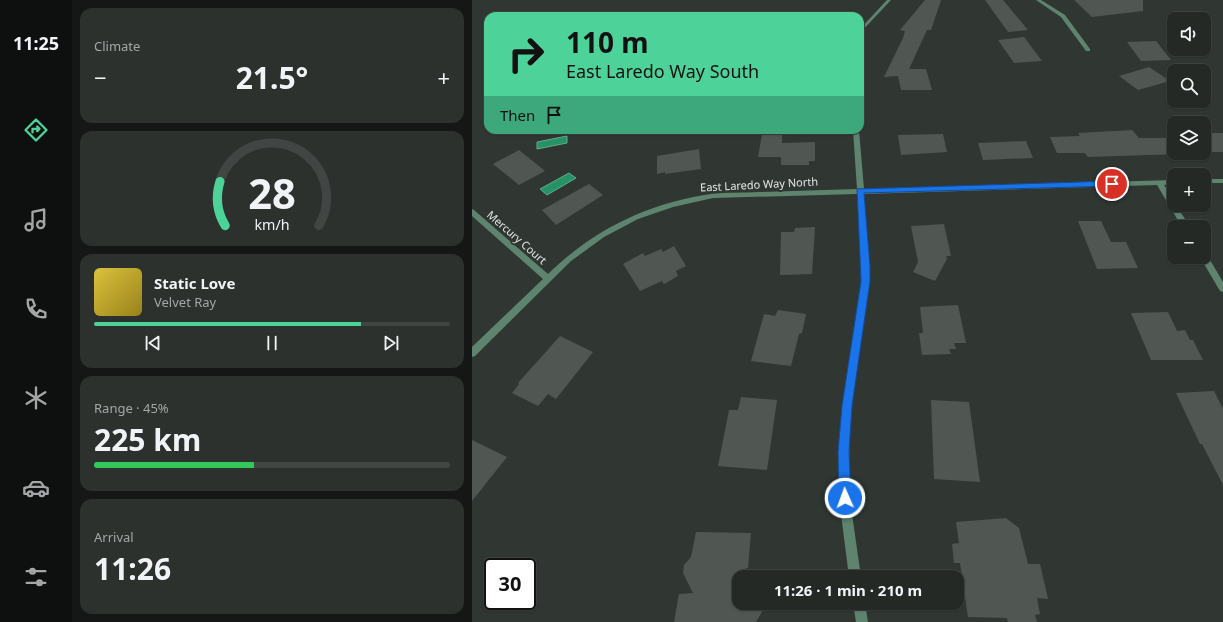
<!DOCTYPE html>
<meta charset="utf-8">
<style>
:root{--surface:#242926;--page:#2c312e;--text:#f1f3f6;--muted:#a3a6a7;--line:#414543;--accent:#4dd39a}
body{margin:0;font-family:"Noto Sans",sans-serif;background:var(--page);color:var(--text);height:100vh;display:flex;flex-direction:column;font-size:15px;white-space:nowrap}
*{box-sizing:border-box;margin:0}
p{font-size:13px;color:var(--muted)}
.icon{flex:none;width:22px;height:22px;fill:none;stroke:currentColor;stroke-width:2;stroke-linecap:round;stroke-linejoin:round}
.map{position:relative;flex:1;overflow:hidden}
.sheet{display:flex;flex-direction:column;gap:8px;padding:8px;background:#141715;width:400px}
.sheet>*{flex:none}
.banner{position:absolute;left:12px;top:12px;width:380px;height:122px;border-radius:12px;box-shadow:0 1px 3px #0004,0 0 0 1px var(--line);background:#4dd39a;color:#111;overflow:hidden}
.controls{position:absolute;left:695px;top:12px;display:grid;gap:8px}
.controls a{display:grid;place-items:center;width:44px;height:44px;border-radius:8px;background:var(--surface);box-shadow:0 1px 3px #0004,0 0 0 1px var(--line);font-size:20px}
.speed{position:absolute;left:12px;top:558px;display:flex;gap:8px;font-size:20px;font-weight:700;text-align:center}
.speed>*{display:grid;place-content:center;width:52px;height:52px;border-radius:50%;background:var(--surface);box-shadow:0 1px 3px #0004,0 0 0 1px var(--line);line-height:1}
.speed .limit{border:2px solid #111;border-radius:6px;background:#fff;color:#111}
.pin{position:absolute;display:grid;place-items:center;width:34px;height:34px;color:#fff;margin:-17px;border:2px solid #fff;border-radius:50%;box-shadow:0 1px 4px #0007}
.me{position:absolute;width:44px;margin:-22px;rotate:358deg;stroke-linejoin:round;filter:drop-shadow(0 0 3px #0008)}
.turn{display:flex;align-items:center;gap:14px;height:84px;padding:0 16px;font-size:18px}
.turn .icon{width:52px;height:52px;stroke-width:2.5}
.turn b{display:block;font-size:28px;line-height:34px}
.then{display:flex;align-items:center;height:38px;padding:0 16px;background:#0003;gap:8px;font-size:15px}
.big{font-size:30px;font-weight:700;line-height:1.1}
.sheet .card{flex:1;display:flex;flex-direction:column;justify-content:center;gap:6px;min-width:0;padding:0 14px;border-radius:12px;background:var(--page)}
.sheet .dial{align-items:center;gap:0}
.dial svg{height:104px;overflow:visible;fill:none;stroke:var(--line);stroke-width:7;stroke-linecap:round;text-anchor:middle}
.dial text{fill:var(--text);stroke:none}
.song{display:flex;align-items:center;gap:12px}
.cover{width:48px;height:48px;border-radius:6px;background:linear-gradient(135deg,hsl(50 70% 55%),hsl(50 70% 35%))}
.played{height:4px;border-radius:2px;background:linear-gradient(90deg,var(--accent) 75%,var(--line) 75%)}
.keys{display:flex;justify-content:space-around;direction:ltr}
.heat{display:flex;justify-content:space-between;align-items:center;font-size:22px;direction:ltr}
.charge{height:6px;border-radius:3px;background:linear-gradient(90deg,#34c759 45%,var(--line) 0)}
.trip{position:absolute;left:260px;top:570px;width:232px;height:40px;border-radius:12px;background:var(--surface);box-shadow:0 1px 3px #0004,0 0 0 1px var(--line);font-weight:700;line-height:40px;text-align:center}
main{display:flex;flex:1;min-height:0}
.menu{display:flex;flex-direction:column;width:72px;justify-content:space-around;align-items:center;background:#0e100f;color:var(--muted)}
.menu .icon{width:28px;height:28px}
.menu .active{color:var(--accent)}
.menu b{font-size:18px;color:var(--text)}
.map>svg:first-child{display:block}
.water{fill:#289267;stroke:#60ab8c}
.building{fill:#505753}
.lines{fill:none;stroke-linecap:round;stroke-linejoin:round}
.street{fill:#5e8470;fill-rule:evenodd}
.route{fill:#1a73e8;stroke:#114b97}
.labels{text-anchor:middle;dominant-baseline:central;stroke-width:4;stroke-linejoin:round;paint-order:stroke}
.street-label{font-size:11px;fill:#e1e6e3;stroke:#303733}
</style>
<main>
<nav class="menu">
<b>11:25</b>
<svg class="icon active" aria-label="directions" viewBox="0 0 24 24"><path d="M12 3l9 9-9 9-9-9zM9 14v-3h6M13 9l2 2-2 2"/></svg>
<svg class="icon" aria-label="music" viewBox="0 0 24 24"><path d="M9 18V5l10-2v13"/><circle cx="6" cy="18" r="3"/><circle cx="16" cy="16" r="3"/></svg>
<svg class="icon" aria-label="phone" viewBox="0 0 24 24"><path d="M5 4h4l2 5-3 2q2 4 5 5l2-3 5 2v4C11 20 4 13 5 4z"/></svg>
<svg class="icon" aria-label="climate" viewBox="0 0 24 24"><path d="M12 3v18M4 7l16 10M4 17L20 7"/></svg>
<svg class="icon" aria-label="car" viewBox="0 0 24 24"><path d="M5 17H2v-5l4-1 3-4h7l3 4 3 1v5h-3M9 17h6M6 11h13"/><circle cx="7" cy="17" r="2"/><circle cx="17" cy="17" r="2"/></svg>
<svg class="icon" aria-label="filters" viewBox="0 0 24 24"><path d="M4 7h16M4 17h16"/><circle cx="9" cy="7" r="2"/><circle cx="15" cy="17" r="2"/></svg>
</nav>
<section class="sheet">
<div class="card"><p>Climate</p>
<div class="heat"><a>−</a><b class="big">21.5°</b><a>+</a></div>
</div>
<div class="card dial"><svg viewBox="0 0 100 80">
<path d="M14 69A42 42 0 1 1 86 69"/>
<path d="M14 69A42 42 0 0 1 10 35" stroke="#4dd39a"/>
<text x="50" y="56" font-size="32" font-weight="700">28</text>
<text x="50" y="72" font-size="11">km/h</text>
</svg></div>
<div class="card">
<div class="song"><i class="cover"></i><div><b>Static Love</b><p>Velvet Ray</p></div></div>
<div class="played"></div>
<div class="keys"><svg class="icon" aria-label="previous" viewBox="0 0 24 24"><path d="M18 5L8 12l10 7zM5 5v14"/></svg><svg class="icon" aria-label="pause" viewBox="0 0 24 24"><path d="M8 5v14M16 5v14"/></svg><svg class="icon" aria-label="next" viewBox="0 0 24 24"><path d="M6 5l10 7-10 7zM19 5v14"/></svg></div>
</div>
<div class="card"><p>Range · 45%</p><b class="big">225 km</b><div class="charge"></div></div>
<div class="card"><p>Arrival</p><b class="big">11:26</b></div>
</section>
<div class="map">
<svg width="751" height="622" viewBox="0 0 751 622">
<rect width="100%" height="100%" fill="#303733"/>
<g class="water">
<path d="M95,136V143L65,149V142Z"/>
<path d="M97,173L104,178L75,195L68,189Z"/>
</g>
<g class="building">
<path d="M453,0H469L459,30H455L437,69H454L460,90H429L426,76L412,77L431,38L433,31L428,30Z"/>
<path d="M513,0H531L556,30L536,32Z"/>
<path d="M602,0H671V11L620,17Z"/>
<path d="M552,37L570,61L542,63L526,40Z"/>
<path d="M684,41L699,60L669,61L655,42Z"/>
<path d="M677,67L698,81L666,90L647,76Z"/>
<path d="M660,130L667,138H697L702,145V153L709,154L616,157L613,153H585L578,137L608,136L606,133Z"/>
<rect x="732" y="133" width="19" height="19"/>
<path d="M310,134V143L343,142V161H337V165H309V157H286L290,135Z"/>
<path d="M471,134L475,152L429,155L426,135Z"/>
<path d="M554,141L561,158L511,160L506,143Z"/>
<path d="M227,149L229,169L193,174V172L185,174V156Z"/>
<path d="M47,150L73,171L47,185L21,164Z"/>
<path d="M117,184L131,195L84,225L70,210Z"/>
<path d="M606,221H629L639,242H654L666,268L625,269Z"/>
<path d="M472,224L479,256H474L475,259L463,281L441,272L446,262L439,226Z"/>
<path d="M343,227L340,274L308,275L309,232H322L323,228Z"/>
<path d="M202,246L214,266L204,271L206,276L192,284L190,281L168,291L151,264L171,253L173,256L189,249L191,252Z"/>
<path d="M486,305L494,343H482L484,349H477L479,354L450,355L447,333H451L448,307Z"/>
<path d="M306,310L334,314L330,333L327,334L319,366L279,361L292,314L303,316Z"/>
<path d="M696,312L705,331L713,330L718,340H721L731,360H679L659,313Z"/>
<path d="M88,336L121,352L84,399L76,394L66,406L40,393L47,384L46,383Z"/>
<path d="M742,391L751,409V485L730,444H728L704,393Z"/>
<path d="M269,397L305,400L295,470L246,466L257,410H266Z"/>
<path d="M459,400L497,402L508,482L462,479Z"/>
<path d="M0,440L35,457L0,501Z"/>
<path d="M534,518L547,528L556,564H568L576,599L565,598L568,614L563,615L565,622H536L535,618L496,617L488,563H482L480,544L487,543L484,522Z"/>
<path d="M224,532L279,533L276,568H274L273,577H267V603H295L284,622H202L207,594L221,593L211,573L212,565L219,557Z"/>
</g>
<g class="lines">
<g class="street">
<path d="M415,0H419L388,33V29Z"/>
<path d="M564,0H569L593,15L618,49V51H614L589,17Z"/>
<path d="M381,130H387L392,189L702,180V184L692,185L702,201V205H704L718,227H710L685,185L392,194L398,281L382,386L378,429L377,466L380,514L389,577H377L369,514L367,466L368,429L373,386L390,281L385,194L241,198L201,207L166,219L132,237L99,261L3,356L0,357V347L71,279L0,216V209L2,210L76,274C121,230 176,203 239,194C255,192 272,193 288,192C320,191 353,190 385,189Z"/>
<rect x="732" y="179" width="19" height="4"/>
<path d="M732,254L735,255L751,282V292L748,291L728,257H732Z"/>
<path d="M381,603H393L396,622H384Z"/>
</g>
</g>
<path class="route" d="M640,181L643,184L640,186L392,193L398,266V281L380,406L377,452L379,498L377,502L373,503L369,502L367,498L366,452L370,406L389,281L385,189Z"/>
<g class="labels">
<g class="street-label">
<text transform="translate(287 184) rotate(-3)">East Laredo Way North</text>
<text transform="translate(45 237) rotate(41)">Mercury Court</text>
</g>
</g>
</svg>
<div class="controls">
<a><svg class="icon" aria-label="sound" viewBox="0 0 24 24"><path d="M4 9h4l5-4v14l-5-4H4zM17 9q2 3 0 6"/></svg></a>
<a><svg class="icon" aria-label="search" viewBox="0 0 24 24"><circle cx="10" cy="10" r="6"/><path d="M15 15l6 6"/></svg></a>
<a><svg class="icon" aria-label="layers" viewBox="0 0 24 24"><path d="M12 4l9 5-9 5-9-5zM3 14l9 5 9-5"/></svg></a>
<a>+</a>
<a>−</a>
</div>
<div class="speed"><div class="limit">30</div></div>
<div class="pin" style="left:640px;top:184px;background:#d93025"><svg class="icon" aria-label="arrive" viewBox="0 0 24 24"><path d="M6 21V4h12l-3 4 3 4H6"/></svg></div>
<svg class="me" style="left:373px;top:498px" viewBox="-20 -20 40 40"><circle r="17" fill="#1a73e8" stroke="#fff" stroke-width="3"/><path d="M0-11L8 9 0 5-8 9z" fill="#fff"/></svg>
<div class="trip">11:26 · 1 min · 210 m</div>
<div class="banner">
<div class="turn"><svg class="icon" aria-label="right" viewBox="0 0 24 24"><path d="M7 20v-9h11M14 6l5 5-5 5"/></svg><div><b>110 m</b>East Laredo Way South</div></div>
<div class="then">Then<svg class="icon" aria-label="arrive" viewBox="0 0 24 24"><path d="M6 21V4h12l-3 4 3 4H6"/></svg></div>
</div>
</div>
</main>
